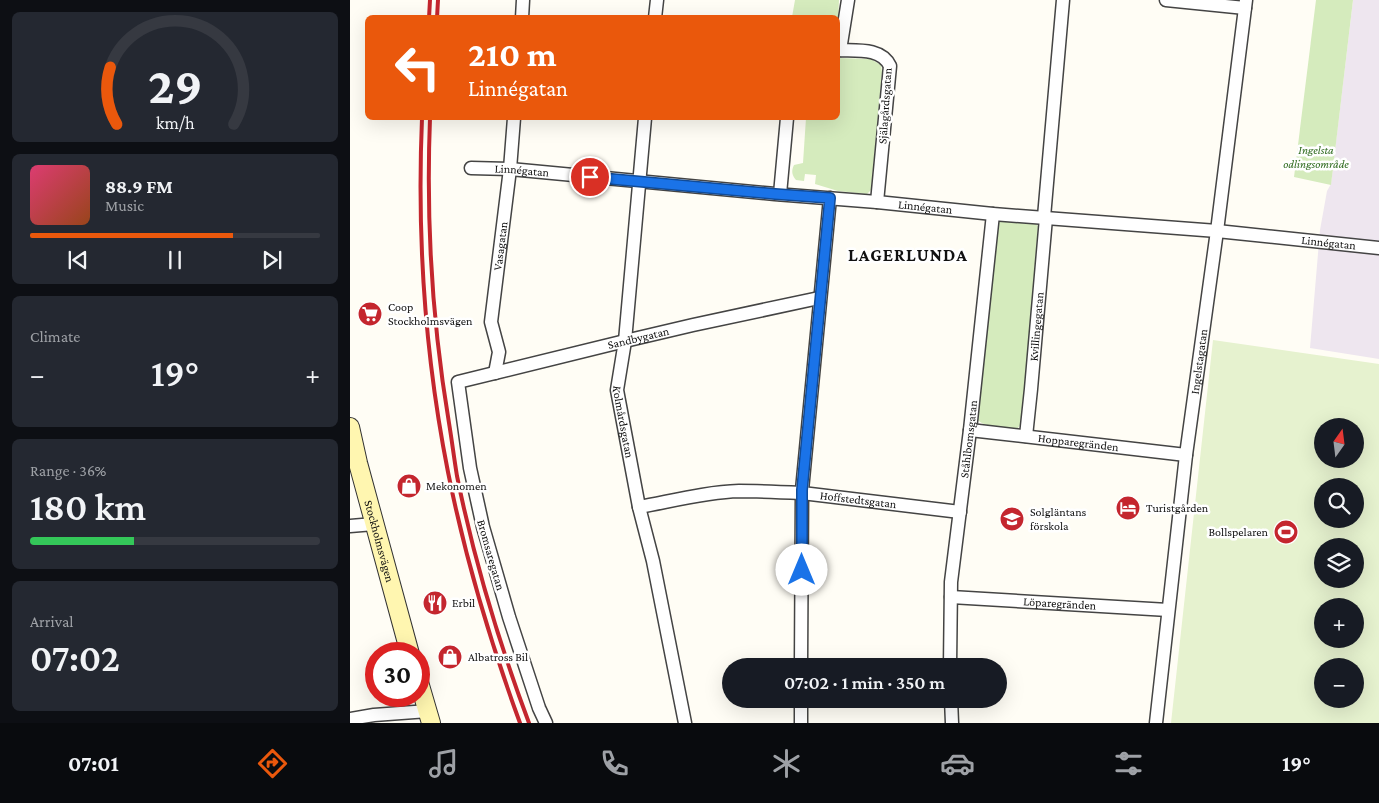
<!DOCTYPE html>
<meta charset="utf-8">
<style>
:root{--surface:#171b24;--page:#242831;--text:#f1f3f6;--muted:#9ea1a6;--line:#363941;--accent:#ea580c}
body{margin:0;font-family:"Crimson Pro",serif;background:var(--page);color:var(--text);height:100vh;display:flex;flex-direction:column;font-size:19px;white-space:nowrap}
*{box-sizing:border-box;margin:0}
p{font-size:16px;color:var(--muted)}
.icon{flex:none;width:28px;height:28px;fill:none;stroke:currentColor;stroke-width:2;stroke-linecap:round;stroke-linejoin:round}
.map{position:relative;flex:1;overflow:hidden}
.drawer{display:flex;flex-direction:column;gap:12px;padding:12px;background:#0d0f14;width:350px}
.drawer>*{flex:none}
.top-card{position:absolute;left:15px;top:15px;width:475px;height:105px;border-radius:8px;box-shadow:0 5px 20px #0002;background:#ea580c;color:#fff;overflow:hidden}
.needle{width:32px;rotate:14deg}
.fabs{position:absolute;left:964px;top:418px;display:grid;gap:10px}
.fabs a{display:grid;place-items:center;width:50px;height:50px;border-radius:50%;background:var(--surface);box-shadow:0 5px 20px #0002;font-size:25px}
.speed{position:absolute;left:15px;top:642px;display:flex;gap:10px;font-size:25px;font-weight:700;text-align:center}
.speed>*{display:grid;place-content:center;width:65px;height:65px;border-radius:50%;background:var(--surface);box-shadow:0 5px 20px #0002;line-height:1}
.speed .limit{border:8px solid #d22;background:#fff;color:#111}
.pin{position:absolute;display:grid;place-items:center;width:42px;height:42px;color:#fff;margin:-21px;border:2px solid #fff;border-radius:50%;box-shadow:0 1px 5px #0007}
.me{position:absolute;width:55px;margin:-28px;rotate:0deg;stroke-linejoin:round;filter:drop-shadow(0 0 4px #0008)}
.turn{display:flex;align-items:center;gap:18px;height:105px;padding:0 20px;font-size:22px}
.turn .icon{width:65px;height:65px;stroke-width:2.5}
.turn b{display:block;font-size:35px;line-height:42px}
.big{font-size:38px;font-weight:600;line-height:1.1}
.drawer .card{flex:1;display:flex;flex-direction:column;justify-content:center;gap:8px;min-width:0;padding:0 18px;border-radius:8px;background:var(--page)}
.drawer .dial{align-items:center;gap:0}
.dial svg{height:130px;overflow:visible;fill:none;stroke:var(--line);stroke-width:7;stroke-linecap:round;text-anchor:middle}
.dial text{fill:var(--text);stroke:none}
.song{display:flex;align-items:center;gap:15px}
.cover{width:60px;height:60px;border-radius:8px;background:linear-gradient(135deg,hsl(340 70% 55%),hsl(20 70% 35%))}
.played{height:5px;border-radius:2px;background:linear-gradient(90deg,var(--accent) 70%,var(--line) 70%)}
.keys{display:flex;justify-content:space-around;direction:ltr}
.heat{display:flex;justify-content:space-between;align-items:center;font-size:28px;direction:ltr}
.charge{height:8px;border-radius:4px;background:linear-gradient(90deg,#34c759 36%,var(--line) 0)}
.trip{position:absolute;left:372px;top:658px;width:285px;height:50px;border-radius:25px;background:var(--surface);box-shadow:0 5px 20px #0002;font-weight:600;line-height:50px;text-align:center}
.menu{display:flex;height:80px;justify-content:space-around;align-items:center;background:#090b0e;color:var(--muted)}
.menu .icon{width:35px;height:35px}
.menu .active{color:var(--accent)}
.menu b{font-size:22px;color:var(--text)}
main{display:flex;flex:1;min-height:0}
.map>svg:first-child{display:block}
.industrial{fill:#eee6ef}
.green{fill:#d5ebbd}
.pitch{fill:#e6f2cf;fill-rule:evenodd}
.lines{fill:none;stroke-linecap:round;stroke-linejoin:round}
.minor-casing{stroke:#444;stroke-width:15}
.secondary-casing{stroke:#333;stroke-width:20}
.minor{stroke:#fff;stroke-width:12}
.secondary{stroke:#fff6b0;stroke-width:18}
.rail{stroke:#c4262e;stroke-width:4}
.route-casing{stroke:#114b97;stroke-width:12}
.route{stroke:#1a73e8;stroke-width:9}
.labels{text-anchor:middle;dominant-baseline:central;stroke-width:5;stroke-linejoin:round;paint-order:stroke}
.street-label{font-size:12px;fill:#111;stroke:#fff}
.park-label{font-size:12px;font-style:italic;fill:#2f6b1f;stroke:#fff}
.poi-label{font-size:12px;fill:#111;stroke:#fff;text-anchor:start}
.district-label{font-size:18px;font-weight:bold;letter-spacing:1px;fill:#111;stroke:#fff}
</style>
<main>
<section class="drawer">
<div class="card dial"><svg viewBox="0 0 100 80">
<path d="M14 69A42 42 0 1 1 86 69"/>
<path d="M14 69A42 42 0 0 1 10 34" stroke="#ea580c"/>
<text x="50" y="56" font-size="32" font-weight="700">29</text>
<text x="50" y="72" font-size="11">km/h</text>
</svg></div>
<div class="card">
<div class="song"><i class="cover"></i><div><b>88.9 FM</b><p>Music</p></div></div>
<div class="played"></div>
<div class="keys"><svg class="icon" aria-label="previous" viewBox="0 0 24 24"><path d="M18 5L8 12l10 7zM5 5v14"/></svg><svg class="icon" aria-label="pause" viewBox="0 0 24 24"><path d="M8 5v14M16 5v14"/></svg><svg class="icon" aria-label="next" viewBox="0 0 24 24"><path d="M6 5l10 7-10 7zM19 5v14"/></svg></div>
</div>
<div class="card"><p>Climate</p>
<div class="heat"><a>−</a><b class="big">19°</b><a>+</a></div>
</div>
<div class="card"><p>Range · 36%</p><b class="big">180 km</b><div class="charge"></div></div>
<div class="card"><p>Arrival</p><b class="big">07:02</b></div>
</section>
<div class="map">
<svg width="1029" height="723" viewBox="0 0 1029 723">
<rect width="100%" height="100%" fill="#fffdf5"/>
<path class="industrial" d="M1003,0H1029V359L960,348L970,230L977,191L981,184Z"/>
<g class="green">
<path d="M445,0H489L488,23V18L442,17Z"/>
<path d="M966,0H1003L981,185L944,177Z"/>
<path d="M488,58L521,59L531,65L532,72L521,190L517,194L488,191L465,184L466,175L455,174L454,181L446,180C442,175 441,171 444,165L453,163L456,118H488Z"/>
<path d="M651,220L685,223L688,226L672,423L667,429C656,428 634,428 627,419L648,223Z"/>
</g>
<path class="pitch" d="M863,340L1029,364V723H821ZM972,426H1005V459H972ZM972,486H1005V519H972ZM1005,546V579H972V546ZM1005,606V639H972V606ZM972,666H1005V699H972Z"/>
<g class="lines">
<defs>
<g id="minor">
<path d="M816,0L895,8"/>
<path d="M172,18L173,0"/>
<path d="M305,18L307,0"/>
<path d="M488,50C505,51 531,47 540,66L527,202"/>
<path d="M490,50L498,0"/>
<path id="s1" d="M295,118L275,341L267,390L289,507L303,561L335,723"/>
<path id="s2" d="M121,168L160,169L425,194L527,202L643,214L867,231L1029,248"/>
<path d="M430,194L437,118"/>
<path d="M694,217L713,0"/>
<path id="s3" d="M145,373L149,352L141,322L160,169L164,118"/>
<path id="s4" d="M620,430L836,455"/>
<path id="s5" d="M676,436L681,389L696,218"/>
<path id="s6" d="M289,507C322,501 356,492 389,491C410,491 431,492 452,493L610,512"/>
<path d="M0,526L24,524"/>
<path id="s7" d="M601,597L818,610"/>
<path d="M451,666L452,490L480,198"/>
<path id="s8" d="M600,666L601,582L620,430L643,214"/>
<path d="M601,699L602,723"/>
<path d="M0,719L24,715L78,711"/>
<path id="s9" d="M196,723L189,708L159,617L133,527L120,468L108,382L275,341L343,325L469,298"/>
<path d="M451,723V699"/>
<path id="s10" d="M806,723L836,455L867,231L896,0"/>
</g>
<g id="secondary">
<path id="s11" d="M0,427L8,463L60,654"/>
<path d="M69,682L81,723"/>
</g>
</defs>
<use href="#minor" class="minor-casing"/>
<use href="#secondary" class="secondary-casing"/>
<use href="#minor" class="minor"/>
<use href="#secondary" class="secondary"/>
<g class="rail">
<path d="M79,18L80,0"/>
<path d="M87,18L88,0"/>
<path d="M72,118C67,235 75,356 98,472C115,557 140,641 170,723"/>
<path d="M80,118C76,220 82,322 99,423C102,441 104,458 107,476C124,560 149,643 179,723"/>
</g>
</g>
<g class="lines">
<defs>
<path id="route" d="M240,177L425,194L480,198L452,490V570"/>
</defs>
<use href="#route" class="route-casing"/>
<use href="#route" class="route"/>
</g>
<defs>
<symbol id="supermarket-disc" viewBox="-11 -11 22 22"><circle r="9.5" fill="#c4262e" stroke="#fff"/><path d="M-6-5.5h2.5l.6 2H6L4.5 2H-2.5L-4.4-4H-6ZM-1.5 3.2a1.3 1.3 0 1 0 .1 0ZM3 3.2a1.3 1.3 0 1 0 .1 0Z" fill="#fff"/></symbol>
<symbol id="shop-disc" viewBox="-11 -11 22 22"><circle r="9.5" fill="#c4262e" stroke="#fff"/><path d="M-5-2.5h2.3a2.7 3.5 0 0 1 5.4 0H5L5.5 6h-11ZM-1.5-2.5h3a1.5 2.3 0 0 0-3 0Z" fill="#fff"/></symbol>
<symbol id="hotel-disc" viewBox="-11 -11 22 22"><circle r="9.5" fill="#c4262e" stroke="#fff"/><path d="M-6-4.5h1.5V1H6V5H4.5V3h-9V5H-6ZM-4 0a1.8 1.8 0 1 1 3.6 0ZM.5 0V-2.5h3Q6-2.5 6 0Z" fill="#fff"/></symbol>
<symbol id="school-disc" viewBox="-11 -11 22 22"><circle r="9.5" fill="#c4262e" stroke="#fff"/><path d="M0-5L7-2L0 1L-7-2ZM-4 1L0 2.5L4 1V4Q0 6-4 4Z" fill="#fff"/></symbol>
<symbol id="stadium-disc" viewBox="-11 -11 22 22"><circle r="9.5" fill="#c4262e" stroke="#fff"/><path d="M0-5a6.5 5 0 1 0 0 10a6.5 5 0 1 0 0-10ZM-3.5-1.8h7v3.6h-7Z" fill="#fff"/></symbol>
<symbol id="restaurant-disc" viewBox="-11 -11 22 22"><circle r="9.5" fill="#c4262e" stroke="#fff"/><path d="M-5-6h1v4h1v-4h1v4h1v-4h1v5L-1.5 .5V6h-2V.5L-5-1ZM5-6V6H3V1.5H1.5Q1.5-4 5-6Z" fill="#fff"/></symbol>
</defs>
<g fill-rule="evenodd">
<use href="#supermarket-disc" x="6" y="300" width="28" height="28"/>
<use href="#shop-disc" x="45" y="472" width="28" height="28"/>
<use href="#hotel-disc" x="764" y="494" width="28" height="28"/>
<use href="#school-disc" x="648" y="505" width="28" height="28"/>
<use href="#stadium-disc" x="922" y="518" width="28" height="28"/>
<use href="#restaurant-disc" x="71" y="589" width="28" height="28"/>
<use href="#shop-disc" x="86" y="643" width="28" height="28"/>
</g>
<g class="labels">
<g class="street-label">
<text transform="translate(535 106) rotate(-86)">Själagårdsgatan</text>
<text stroke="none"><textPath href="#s2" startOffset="51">Linnégatan</textPath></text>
<text stroke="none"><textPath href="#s2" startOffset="456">Linnégatan</textPath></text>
<text stroke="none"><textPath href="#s2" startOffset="861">Linnégatan</textPath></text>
<text stroke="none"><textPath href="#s3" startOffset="129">Vasagatan</textPath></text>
<text stroke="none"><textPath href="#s5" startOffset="110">Kvillingegatan</textPath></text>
<text stroke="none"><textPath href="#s9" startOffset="539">Sandbygatan</textPath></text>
<text stroke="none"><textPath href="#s10" startOffset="364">Ingelstagatan</textPath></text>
<text stroke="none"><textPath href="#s1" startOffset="306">Kolmårdsgatan</textPath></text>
<text stroke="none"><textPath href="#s8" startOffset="228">Ståhlbomsgatan</textPath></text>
<text stroke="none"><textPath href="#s4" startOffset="109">Hopparegränden</textPath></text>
<text stroke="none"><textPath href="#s6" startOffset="221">Hoffstedtsgatan</textPath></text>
<text stroke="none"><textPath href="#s11" startOffset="118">Stockholmsvägen</textPath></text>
<text transform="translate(141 555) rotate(74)">Bromsaregatan</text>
<text stroke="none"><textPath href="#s7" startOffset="109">Löparegränden</textPath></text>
</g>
<g class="park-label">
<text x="966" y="150">Ingelsta<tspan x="966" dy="14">odlingsområde</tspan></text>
</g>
<g class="poi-label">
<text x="38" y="307">Coop<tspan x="38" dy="14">Stockholmsvägen</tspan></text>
<text x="76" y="486">Mekonomen</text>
<text x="796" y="508">Turistgården</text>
<text x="680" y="512">Solgläntans<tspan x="680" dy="14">förskola</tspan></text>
<text x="918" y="532" text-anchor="end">Bollspelaren</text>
<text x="102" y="603">Erbil</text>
<text x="118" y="657">Albatross Bil</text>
</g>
<g class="district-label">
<text x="558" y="255">LAGERLUNDA</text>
</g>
</g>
</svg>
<div class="fabs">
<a><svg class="needle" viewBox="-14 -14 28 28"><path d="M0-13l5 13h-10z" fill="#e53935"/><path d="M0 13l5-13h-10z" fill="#9ea1a6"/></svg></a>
<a><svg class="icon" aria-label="search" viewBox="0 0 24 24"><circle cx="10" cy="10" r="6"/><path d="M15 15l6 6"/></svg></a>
<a><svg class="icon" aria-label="layers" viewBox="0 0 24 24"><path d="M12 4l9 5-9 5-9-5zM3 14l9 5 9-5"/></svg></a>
<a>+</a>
<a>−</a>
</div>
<div class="speed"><div class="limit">30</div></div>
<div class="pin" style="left:240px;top:177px;background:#d93025"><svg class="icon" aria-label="arrive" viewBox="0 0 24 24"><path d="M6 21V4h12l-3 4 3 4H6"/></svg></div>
<svg class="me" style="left:452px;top:570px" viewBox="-20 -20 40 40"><circle r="19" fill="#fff"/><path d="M0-13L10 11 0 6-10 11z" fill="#1a73e8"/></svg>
<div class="trip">07:02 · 1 min · 350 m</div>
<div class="top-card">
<div class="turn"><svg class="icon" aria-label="left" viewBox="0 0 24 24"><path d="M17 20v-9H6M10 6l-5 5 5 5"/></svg><div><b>210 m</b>Linnégatan</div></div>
</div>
</div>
</main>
<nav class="menu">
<b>07:01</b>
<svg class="icon active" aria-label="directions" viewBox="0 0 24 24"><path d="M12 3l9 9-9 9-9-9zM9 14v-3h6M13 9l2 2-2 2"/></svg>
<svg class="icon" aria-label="music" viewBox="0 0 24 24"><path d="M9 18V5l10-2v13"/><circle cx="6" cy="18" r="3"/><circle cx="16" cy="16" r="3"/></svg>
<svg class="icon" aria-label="phone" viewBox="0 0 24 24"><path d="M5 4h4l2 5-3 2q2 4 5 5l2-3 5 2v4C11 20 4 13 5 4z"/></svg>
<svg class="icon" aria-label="climate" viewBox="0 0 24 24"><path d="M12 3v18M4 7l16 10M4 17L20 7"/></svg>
<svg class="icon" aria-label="car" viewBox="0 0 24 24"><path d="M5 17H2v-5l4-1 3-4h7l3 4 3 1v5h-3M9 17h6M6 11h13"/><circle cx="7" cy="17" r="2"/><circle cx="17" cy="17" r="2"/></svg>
<svg class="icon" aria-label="filters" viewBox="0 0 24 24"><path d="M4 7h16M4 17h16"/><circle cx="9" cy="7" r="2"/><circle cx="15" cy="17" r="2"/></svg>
<b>19°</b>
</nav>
